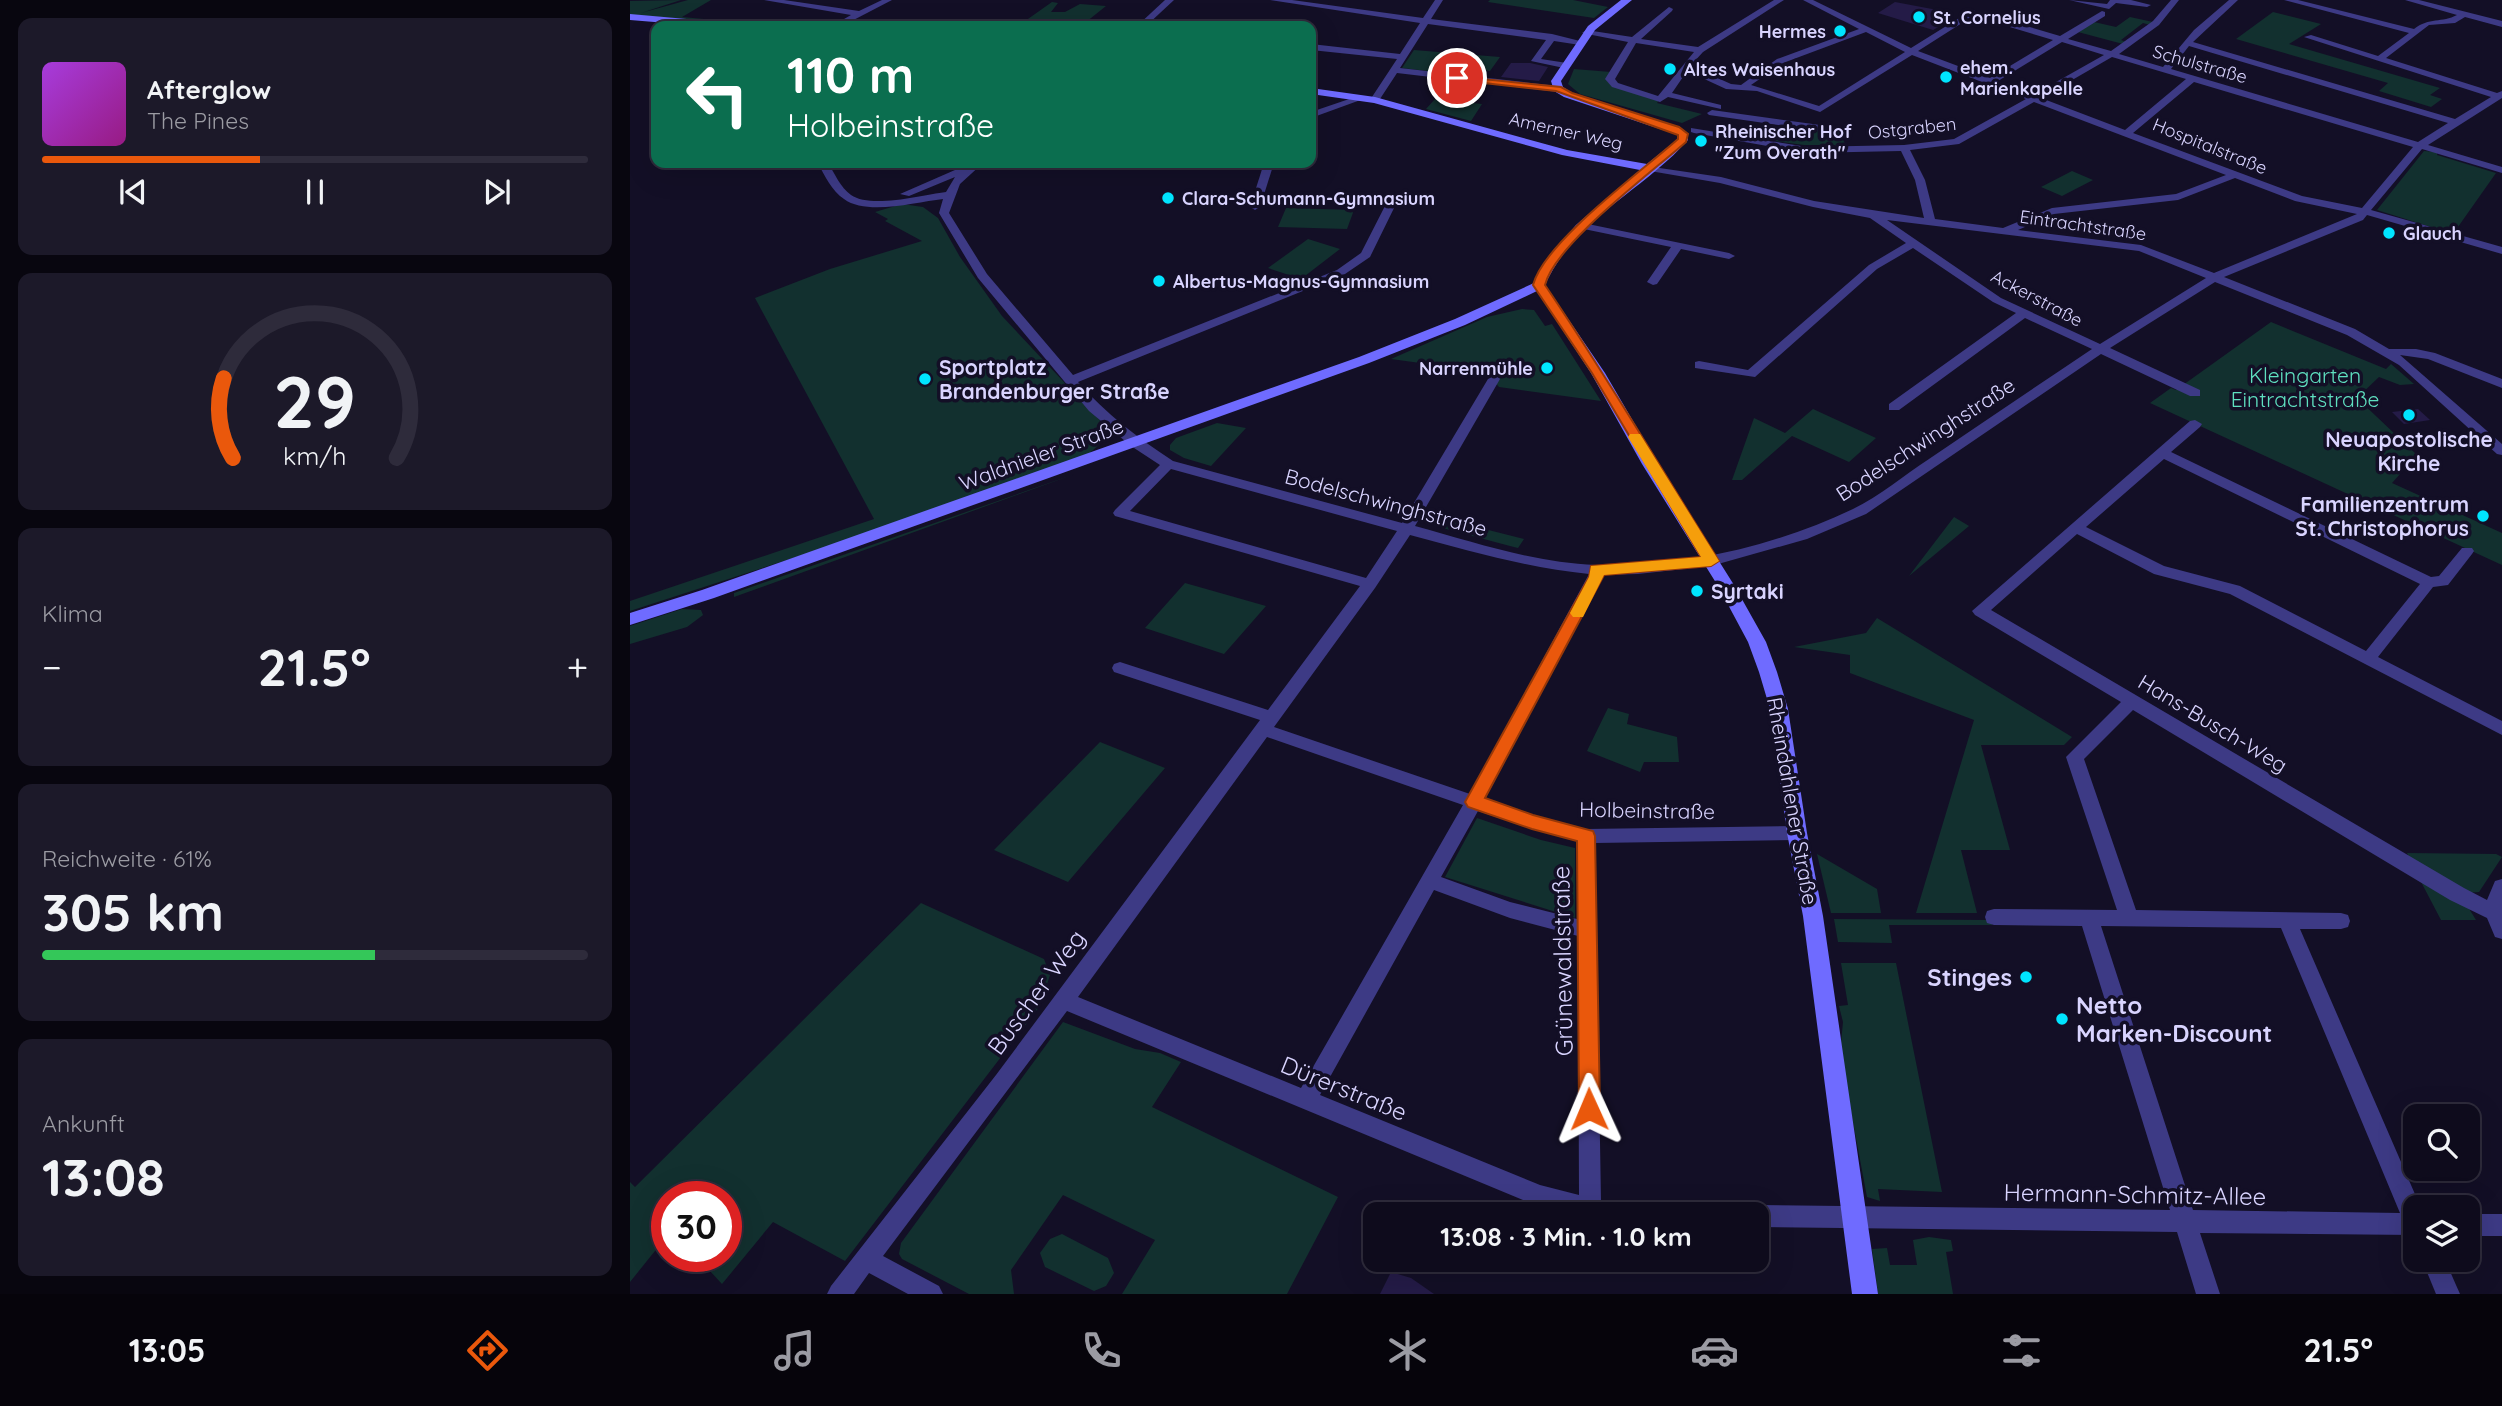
<!DOCTYPE html>
<html lang="de">
<meta charset="utf-8">
<style>
:root{--surface:#0e0b1c;--page:#1c1929;--text:#f1f3f6;--muted:#9b9ba3;--line:#2e2b3b;--accent:#ea580c}
body{margin:0;font-family:Quicksand,sans-serif;background:var(--page);color:var(--text);height:100vh;display:flex;flex-direction:column;font-size:26px;white-space:nowrap}
*{box-sizing:border-box;margin:0}
p{font-size:23px;color:var(--muted)}
.icon{flex:none;width:38px;height:38px;fill:none;stroke:currentColor;stroke-width:2;stroke-linecap:round;stroke-linejoin:round}
.map{position:relative;flex:1;overflow:hidden}
.side{display:flex;flex-direction:column;gap:18px;padding:18px;background:#08060f;width:630px}
.side>*{flex:none}
.guide{position:absolute;left:21px;top:21px;width:665px;height:147px;border-radius:14px;box-shadow:0 7px 28px #0002,0 0 0 2px var(--line);background:#0b6e4f;color:#fff;overflow:hidden}
.fabs{position:absolute;left:1773px;top:1104px;display:grid;gap:14px}
.fabs a{display:grid;place-items:center;width:77px;height:77px;border-radius:14px;background:var(--surface);box-shadow:0 7px 28px #0002,0 0 0 2px var(--line);font-size:35px}
.speed{position:absolute;left:21px;top:1181px;display:flex;gap:14px;font-size:35px;font-weight:700;text-align:center}
.speed>*{display:grid;place-content:center;width:91px;height:91px;border-radius:50%;background:var(--surface);box-shadow:0 7px 28px #0002,0 0 0 2px var(--line);line-height:1}
.speed .limit{border:10px solid #d22;background:#fff;color:#111}
.pin{position:absolute;display:grid;place-items:center;width:60px;height:60px;color:#fff;margin:-30px;border:4px solid #fff;border-radius:50%;box-shadow:0 2px 7px #0007}
.me{position:absolute;width:77px;margin:-38px;rotate:359deg;stroke-linejoin:round;filter:drop-shadow(0 0 5px #0008)}
.turn{display:flex;align-items:center;gap:24px;height:147px;padding:0 21px;font-size:32px}
.turn .icon{width:91px;height:91px;stroke-width:2.5}
.turn b{display:block;font-size:49px;line-height:60px}
.big{font-size:52px;font-weight:700;line-height:1.1}
.side .tile{flex:1;display:flex;flex-direction:column;justify-content:center;gap:10px;min-width:0;padding:0 24px;border-radius:14px;background:var(--page)}
.side .dial{align-items:center;gap:0}
.dial svg{height:182px;overflow:visible;fill:none;stroke:var(--line);stroke-width:7;stroke-linecap:round;text-anchor:middle}
.dial text{fill:var(--text);stroke:none}
.song{display:flex;align-items:center;gap:21px}
.cover{width:84px;height:84px;border-radius:10px;background:linear-gradient(135deg,hsl(280 70% 55%),hsl(310 70% 35%))}
.played{height:7px;border-radius:4px;background:linear-gradient(90deg,var(--accent) 40%,var(--line) 40%)}
.keys{display:flex;justify-content:space-around;direction:ltr}
.heat{display:flex;justify-content:space-between;align-items:center;font-size:38px;direction:ltr}
.charge{height:10px;border-radius:5px;background:linear-gradient(90deg,#34c759 61%,var(--line) 0)}
.trip{position:absolute;left:733px;top:1202px;width:406px;height:70px;border-radius:14px;background:var(--surface);box-shadow:0 7px 28px #0002,0 0 0 2px var(--line);font-weight:700;line-height:70px;text-align:center}
.dock{display:flex;height:112px;justify-content:space-around;align-items:center;background:#06040b;color:var(--muted)}
.dock .icon{width:49px;height:49px}
.dock .on{color:var(--accent)}
.dock b{font-size:32px;color:var(--text)}
main{display:flex;flex:1;min-height:0}
.map>svg:first-child{display:block}
.green{fill:#12302f}
.building{fill:#241b47}
.lines{fill:none;stroke-linecap:round;stroke-linejoin:round}
.minor{fill:#3d3a85;fill-rule:evenodd}
.secondary{fill:#6f6bff;fill-rule:evenodd}
.route{fill:#ea580c;stroke:#983908;stroke-width:2}
.slow{fill:#f59e0b}
.poi-dot{fill:#00e5ff;stroke:#130f26;stroke-width:2.5}
.labels{text-anchor:middle;dominant-baseline:central;stroke-width:7;stroke-linejoin:round;paint-order:stroke}
.far-poi-label{font-size:18px;font-weight:bold;fill:#d9d4ff;stroke:#130f26;text-anchor:start}
.far-street-label{font-size:18px;fill:#d9d4ff;stroke:#130f26}
.poi-label{font-size:21px;font-weight:bold;fill:#d9d4ff;stroke:#130f26;text-anchor:start}
.park-label{font-size:21px;fill:#5fe0c0;stroke:#130f26}
.street-label{font-size:21px;fill:#d9d4ff;stroke:#130f26}
.near-street-label{font-size:24px;fill:#d9d4ff;stroke:#130f26}
.near-poi-label{font-size:24px;font-weight:bold;fill:#d9d4ff;stroke:#130f26;text-anchor:end}
</style>
<main>
<section class="side">
<div class="tile">
<div class="song"><i class="cover"></i><div><b>Afterglow</b><p>The Pines</p></div></div>
<div class="played"></div>
<div class="keys"><svg class="icon" aria-label="previous" viewBox="0 0 24 24"><path d="M18 5L8 12l10 7zM5 5v14"/></svg><svg class="icon" aria-label="pause" viewBox="0 0 24 24"><path d="M8 5v14M16 5v14"/></svg><svg class="icon" aria-label="next" viewBox="0 0 24 24"><path d="M6 5l10 7-10 7zM19 5v14"/></svg></div>
</div>
<div class="tile dial"><svg viewBox="0 0 100 80">
<path d="M14 69A42 42 0 1 1 86 69"/>
<path d="M14 69A42 42 0 0 1 10 34" stroke="#ea580c"/>
<text x="50" y="56" font-size="32" font-weight="700">29</text>
<text x="50" y="72" font-size="11">km/h</text>
</svg></div>
<div class="tile"><p>Klima</p>
<div class="heat"><a>−</a><b class="big">21.5°</b><a>+</a></div>
</div>
<div class="tile"><p>Reichweite · 61%</p><b class="big">305 km</b><div class="charge"></div></div>
<div class="tile"><p>Ankunft</p><b class="big">13:08</b></div>
</section>
<div class="map">
<svg width="1872" height="1294" viewBox="0 0 1872 1294">
<rect width="100%" height="100%" fill="#130f26"/>
<g class="green">
<path d="M51,0L11,13L58,0H81L52,17L152,26L0,15V1Z"/>
<path d="M860,0H943L978,7L964,18L858,2Z"/>
<path d="M422,2L428,3L421,12H435L450,4L476,6L451,26H388Z"/>
<path d="M1643,12L1691,24L1659,44L1810,88L1800,95L1812,99L1801,107L1749,91L1758,83L1606,39Z"/>
<path d="M1500,17L1523,22L1520,25L1513,23L1491,40L1496,42L1493,44L1448,32L1464,22L1486,27Z"/>
<path d="M784,50L870,57L860,71L853,70L848,77L772,68Z"/>
<path d="M944,69L981,72L977,81L980,84L1029,100L1027,103L1072,114L1052,123L950,94L938,84Z"/>
<path d="M805,99L852,104L841,121L796,109Z"/>
<path d="M1168,128L1207,129L1217,147L1204,149L1205,145H1174L1116,137L1125,129L1163,135Z"/>
<path d="M1794,151L1807,152V155L1866,173L1823,234L1747,210Z"/>
<path d="M1442,171L1463,180L1432,196L1411,187Z"/>
<path d="M272,204L293,207L308,218L330,257L372,316L477,428L475,440L457,455L200,546L0,611V601L244,519L125,298L200,269L292,241L255,221L258,219L245,212Z"/>
<path d="M656,208L724,210L717,229L648,227Z"/>
<path d="M678,239L710,249L671,279L638,268Z"/>
<path d="M892,309L904,310L915,326L922,324L971,401L869,387L856,372L761,359L857,317Z"/>
<path d="M1641,322L1756,369L1761,364L1784,384L1770,385L1749,377L1727,398L1787,455L1762,483L1872,533V565L1520,403L1541,388L1546,390Z"/>
<path d="M1183,409L1246,438L1219,462L1162,436L1112,480H1102L1124,418L1155,433Z"/>
<path d="M587,423L616,428L581,466L554,458L540,450V445L546,438Z"/>
<path d="M445,474L104,597V593Z"/>
<path d="M799,515L894,539L888,548L880,546L805,526Z"/>
<path d="M1324,517L1339,526L1279,576Z"/>
<path d="M555,583L636,606L594,654L515,628Z"/>
<path d="M52,609L71,610L73,615L57,627L0,644V626Z"/>
<path d="M1247,618L1442,737L1434,745H1351L1380,850H1331L1347,913H1286L1344,720L1220,673V655L1164,647L1236,633Z"/>
<path d="M978,708L999,714L997,724L1047,737L1049,762H1014L1010,772L957,751Z"/>
<path d="M470,742L535,768L438,882L364,850Z"/>
<path d="M847,818L911,840L945,848V918L815,877Z"/>
<path d="M1777,853L1866,854L1872,857L1849,892L1836,893L1781,861Z"/>
<path d="M1187,854L1247,889L1251,913H1201Z"/>
<path d="M1789,878L1838,907L1846,920H1811Z"/>
<path d="M291,903L414,959L420,975L410,1006L215,1261L143,1222L92,1284L67,1257L96,1256V1197H37V1236L0,1282V1182L5,1187Z"/>
<path d="M1204,919L1360,920L1362,925H1259L1262,943L1208,942Z"/>
<path d="M1211,963H1266L1312,1192L1248,1189L1250,1201L1237,1197L1210,1053L1213,1022L1209,1006L1218,1005Z"/>
<path d="M433,1022L505,1049L530,1053L551,1062L522,1107L708,1197L657,1294H492L525,1240L433,1195L381,1270L384,1294H339L272,1259L269,1254L271,1243Z"/>
<path d="M432,1234L478,1258L484,1273L476,1286L464,1291L415,1267L410,1253L420,1239Z"/>
<path d="M1299,1237L1321,1240L1323,1251L1316,1252L1323,1294H1248L1242,1249L1257,1248L1260,1265H1287L1283,1240Z"/>
</g>
<g class="building">
<path d="M1265,2L1318,12L1315,14L1323,19L1303,30L1248,13Z"/>
<path d="M881,63H900L918,67L909,81L871,77Z"/>
<path d="M1788,409L1800,420L1774,424L1762,412Z"/>
<path d="M761,1272L781,1278L804,1294H750Z"/>
</g>
<g class="lines">
<g class="minor">
<path d="M134,0H154L229,11L252,0H262L212,26H202L221,15Z"/>
<path d="M535,0H544L516,26H507Z"/>
<path d="M640,0H662L793,18L805,0H813L801,19L922,34L954,42L950,45L924,41L911,59L937,63L938,65L934,68L901,61L916,40L798,24L770,68L928,86L933,89L928,92L767,73L748,102L745,103L740,100L767,59L681,50V44L770,54L790,23Z"/>
<path d="M1144,0H1154L1073,52L1062,64L1063,67L1101,84L1111,85L1147,59L1229,29L1173,0H1183L1281,48L1342,10L1430,36L1472,11L1475,12V16L1438,39L1481,51L1523,21L1541,0H1549L1529,25L1489,54L1533,67L1564,30L1599,0H1608L1563,42L1825,119L1861,97L1674,37L1681,35L1748,56L1779,33L1654,0H1668L1784,29C1799,17 1812,23 1827,15L1775,0H1789L1872,21V27L1835,17L1825,23L1799,25L1756,58L1867,93L1872,91V98L1798,145L1872,167V173L1792,149L1741,210L1872,247V254L1737,215L1733,220L1594,277L1725,329L1759,349H1786L1805,353L1872,379V388L1798,359L1770,355L1872,444V455L1867,454L1769,365L1717,335L1585,282L1480,348L1570,390V396H1560L1471,354L1236,514L1177,539L1081,566L1008,574L974,575L855,799L902,815L956,829L1167,826L1173,828L1176,833L1173,838L1167,840L965,843L971,1201L986,1206L989,1214H938L910,1207L437,1011L253,1256L309,1286L313,1294H278L239,1273L224,1294H197L201,1286L366,1075L630,720L484,672L482,668L484,664L490,662L638,710L730,586L485,516L483,513L485,510L530,465L501,446L459,411L348,278L309,213L313,199C286,202 237,216 214,199C202,191 194,175 188,163H198C205,174 210,187 221,195C241,209 292,195 316,192L325,177L279,196L270,194L341,163H353L330,184L319,213L357,274L443,375L707,270L731,253L756,204L765,202L766,204L740,257L715,274L448,382C476,414 508,438 543,461L772,523L858,379L864,375L868,376L870,379L785,526C844,542 904,563 966,565C1053,568 1145,546 1223,509C1250,496 1274,475 1299,459C1353,422 1407,386 1462,349L1395,318L1269,410H1259V404L1386,313L1363,302L1283,248L1247,269L1125,377L1065,368V362L1069,361L1118,370L1239,265L1276,243L1240,218L1183,207L1090,183L1020,171L1016,170V166L1091,177L1184,201L1294,218L1285,180L1271,151L1177,153L1064,133L1061,132V128L1177,147L1274,145L1324,139L1396,99L1282,55L1190,112L1127,91L1096,89L1057,71L1042,93L1091,105V109L1038,97L1030,102L982,87L975,79L998,42L952,33L956,30L1002,37L1039,7L1043,9L1042,11L1011,39L1068,47ZM1343,16L1423,40L1360,78L1288,51ZM1236,32L1275,52L1189,106L1121,85L1153,63ZM1432,42L1474,55L1403,95L1368,81ZM1006,43L1064,52L1028,96L988,83L985,79ZM1559,46L1818,123L1788,142L1541,69ZM1482,57L1556,79L1495,130L1411,98ZM1564,82L1783,147L1732,208L1672,196L1503,133ZM1404,102L1596,175L1546,194L1422,208L1373,228L1305,219L1295,180L1280,150L1329,144ZM1605,178L1665,201L1727,214L1584,273L1511,245L1388,230L1424,214L1548,200ZM1257,220L1509,251L1576,278L1470,344L1371,298ZM541,469L767,531L736,578L500,511ZM780,535C839,551 898,568 959,574L840,794L644,727L745,588ZM637,737L833,805L671,1088L448,997ZM848,811L902,829L947,841V919L880,902L811,877ZM804,890L880,918L948,936L949,1195L910,1185L690,1095Z"/>
<path d="M1439,0L1477,4L1480,0H1501L1521,5L1517,7L1486,3L1479,9Z"/>
<path d="M728,96L736,98L681,118V112Z"/>
<path d="M1082,110L1190,125L1195,128L1190,131L1079,115L1077,113Z"/>
<path d="M634,163H644L630,207L625,210L620,207Z"/>
<path d="M953,223L1099,253L1105,256L1099,259L1051,249L1027,284L1023,285L1017,282L1041,247L949,228V224Z"/>
<path d="M1565,420L1572,424L1570,427L1541,452L1801,577L1809,576L1832,548H1842L1844,551L1842,554L1818,585L1803,587L1748,657L1872,721V735L1600,594L1524,574L1447,534L1361,610L1834,888L1857,900L1865,881L1872,879V939L1865,937L1857,918L1820,900L1503,710L1454,759L1506,910L1711,913L1718,915L1720,921L1718,927L1711,929H1670L1791,1208H1785V1235L1570,1233L1590,1294H1566L1547,1232L1127,1227V1214H1116L1119,1208L1127,1205L1540,1210L1452,926L1364,925L1357,923L1355,917L1357,911L1364,909L1487,910L1436,757L1491,702L1345,615L1342,611L1560,421ZM1534,459L1790,584L1736,651L1610,586L1534,566L1456,527ZM1471,926L1651,928L1770,1213L1563,1210Z"/>
<rect x="1838" y="1214" width="34" height="22"/>
<path d="M1792,1260H1815L1830,1294H1806Z"/>
</g>
<g class="secondary">
<path d="M991,0H1002L965,30L931,81L933,87L942,93L1050,127L1058,134V140C1013,191 945,218 915,285L975,373L1028,464L1104,585L1136,642L1147,672L1158,709L1177,833L1193,916L1248,1294H1222L1173,916L1157,833L1140,709L1129,672L1118,642L1088,586L1012,464L961,373L907,291L835,325L739,363L84,598L0,625V613L72,590L729,357L825,319L904,283L913,264L946,225L1010,170L932,155L744,103L681,94V88L745,97L937,150L1017,164L1048,139V135L934,97L924,91L921,81L958,26Z"/>
<path d="M0,14L102,23L107,26H73L0,20Z"/>
</g>
</g>
<path class="route" d="M824,76L931,87L942,93L1049,127L1058,134L1056,142C1021,173 925,244 915,285C976,375 1031,469 1089,561L1081,566L974,575L855,798L903,815L963,831L965,836L970,1109L967,1116L959,1119L952,1116L949,1109L947,841L902,829L838,807L835,802L959,577L961,566L1071,557L962,373L903,285C915,241 1011,172 1048,139V135L926,91L827,80Z"/>
<path class="slow" d="M1000,434H1010L1089,561L1081,566L974,575L953,617H943L940,613L959,577L961,566L1071,557L998,437Z"/>
<g class="poi-dot">
<circle cx="1289" cy="17" r="7"/>
<circle cx="1210" cy="31" r="7"/>
<circle cx="1040" cy="69" r="7"/>
<circle cx="1316" cy="77" r="7"/>
<circle cx="1071" cy="141" r="7"/>
<circle cx="538" cy="198" r="7"/>
<circle cx="1759" cy="233" r="7"/>
<circle cx="529" cy="281" r="7"/>
<circle cx="917" cy="368" r="7"/>
<circle cx="295" cy="379" r="7"/>
<circle cx="1779" cy="415" r="7"/>
<circle cx="1853" cy="516" r="7"/>
<circle cx="1067" cy="591" r="7"/>
<circle cx="1396" cy="977" r="7"/>
<circle cx="1432" cy="1019" r="7"/>
</g>
<g class="labels">
<g class="far-poi-label">
<text x="1303" y="17">St. Cornelius</text>
<text x="1196" y="31" text-anchor="end">Hermes</text>
<text x="1330" y="67">ehem.<tspan x="1330" dy="21">Marienkapelle</tspan></text>
<text x="1054" y="69">Altes Waisenhaus</text>
<text x="1085" y="131">Rheinischer Hof<tspan x="1085" dy="21">"Zum Overath"</tspan></text>
<text x="552" y="198">Clara-Schumann-Gymnasium</text>
<text x="1773" y="233">Glauch</text>
<text x="543" y="281">Albertus-Magnus-Gymnasium</text>
<text x="903" y="368" text-anchor="end">Narrenmühle</text>
</g>
<g class="far-street-label">
<text transform="translate(1570 64) rotate(16)">Schulstraße</text>
<text transform="translate(1282 128) rotate(-6)">Ostgraben</text>
<text transform="translate(936 131) rotate(13)">Amerner Weg</text>
<text transform="translate(1580 146) rotate(22)">Hospitalstraße</text>
<text transform="translate(1453 225) rotate(8)">Eintrachtstraße</text>
<text transform="translate(1407 298) rotate(28)">Ackerstraße</text>
</g>
<g class="poi-label">
<text x="309" y="367">Sportplatz<tspan x="309" dy="24">Brandenburger Straße</tspan></text>
<text x="1779" y="439" text-anchor="middle">Neuapostolische<tspan x="1779" dy="24">Kirche</tspan></text>
<text x="1839" y="504" text-anchor="end">Familienzentrum<tspan x="1839" dy="24">St. Christophorus</tspan></text>
<text x="1081" y="591">Syrtaki</text>
</g>
<g class="park-label">
<text x="1675" y="375">Kleingarten<tspan x="1675" dy="24">Eintrachtstraße</tspan></text>
</g>
<g class="street-label">
<text transform="translate(1295 439) rotate(-33)">Bodelschwinghstraße</text>
<text transform="translate(411 454) rotate(-20)">Waldnieler Straße</text>
<text transform="translate(756 502) rotate(15)">Bodelschwinghstraße</text>
<text transform="translate(1583 723) rotate(31)">Hans-Busch-Weg</text>
<text transform="translate(1163 801) rotate(80)">Rheindahlener Straße</text>
<text transform="translate(1017 810) rotate(1)">Holbeinstraße</text>
</g>
<g class="near-street-label">
<text transform="translate(932 961) rotate(-91)">Grünewaldstraße</text>
<text transform="translate(406 992) rotate(-54)">Buscher Weg</text>
<text transform="translate(714 1088) rotate(22)">Dürerstraße</text>
<text transform="translate(1505 1194) rotate(1)">Hermann-Schmitz-Allee</text>
</g>
<g class="near-poi-label">
<text x="1382" y="977">Stinges</text>
<text x="1446" y="1005" text-anchor="start">Netto<tspan x="1446" dy="28">Marken-Discount</tspan></text>
</g>
</g>
</svg>
<div class="fabs">
<a><svg class="icon" aria-label="search" viewBox="0 0 24 24"><circle cx="10" cy="10" r="6"/><path d="M15 15l6 6"/></svg></a>
<a><svg class="icon" aria-label="layers" viewBox="0 0 24 24"><path d="M12 4l9 5-9 5-9-5zM3 14l9 5 9-5"/></svg></a>
</div>
<div class="speed"><div class="limit">30</div></div>
<div class="pin" style="left:827px;top:78px;background:#d93025"><svg class="icon" aria-label="arrive" viewBox="0 0 24 24"><path d="M6 21V4h12l-3 4 3 4H6"/></svg></div>
<svg class="me" style="left:959px;top:1109px" viewBox="-20 -20 40 40"><path d="M0-17L14 15 0 8-14 15z" fill="#ea580c" stroke="#fff" stroke-width="4"/></svg>
<div class="trip">13:08 · 3 Min. · 1.0 km</div>
<div class="guide">
<div class="turn"><svg class="icon" aria-label="left" viewBox="0 0 24 24"><path d="M17 20v-9H6M10 6l-5 5 5 5"/></svg><div><b>110 m</b>Holbeinstraße</div></div>
</div>
</div>
</main>
<nav class="dock">
<b>13:05</b>
<svg class="icon on" aria-label="directions" viewBox="0 0 24 24"><path d="M12 3l9 9-9 9-9-9zM9 14v-3h6M13 9l2 2-2 2"/></svg>
<svg class="icon" aria-label="music" viewBox="0 0 24 24"><path d="M9 18V5l10-2v13"/><circle cx="6" cy="18" r="3"/><circle cx="16" cy="16" r="3"/></svg>
<svg class="icon" aria-label="phone" viewBox="0 0 24 24"><path d="M5 4h4l2 5-3 2q2 4 5 5l2-3 5 2v4C11 20 4 13 5 4z"/></svg>
<svg class="icon" aria-label="climate" viewBox="0 0 24 24"><path d="M12 3v18M4 7l16 10M4 17L20 7"/></svg>
<svg class="icon" aria-label="car" viewBox="0 0 24 24"><path d="M5 17H2v-5l4-1 3-4h7l3 4 3 1v5h-3M9 17h6M6 11h13"/><circle cx="7" cy="17" r="2"/><circle cx="17" cy="17" r="2"/></svg>
<svg class="icon" aria-label="filters" viewBox="0 0 24 24"><path d="M4 7h16M4 17h16"/><circle cx="9" cy="7" r="2"/><circle cx="15" cy="17" r="2"/></svg>
<b>21.5°</b>
</nav>
